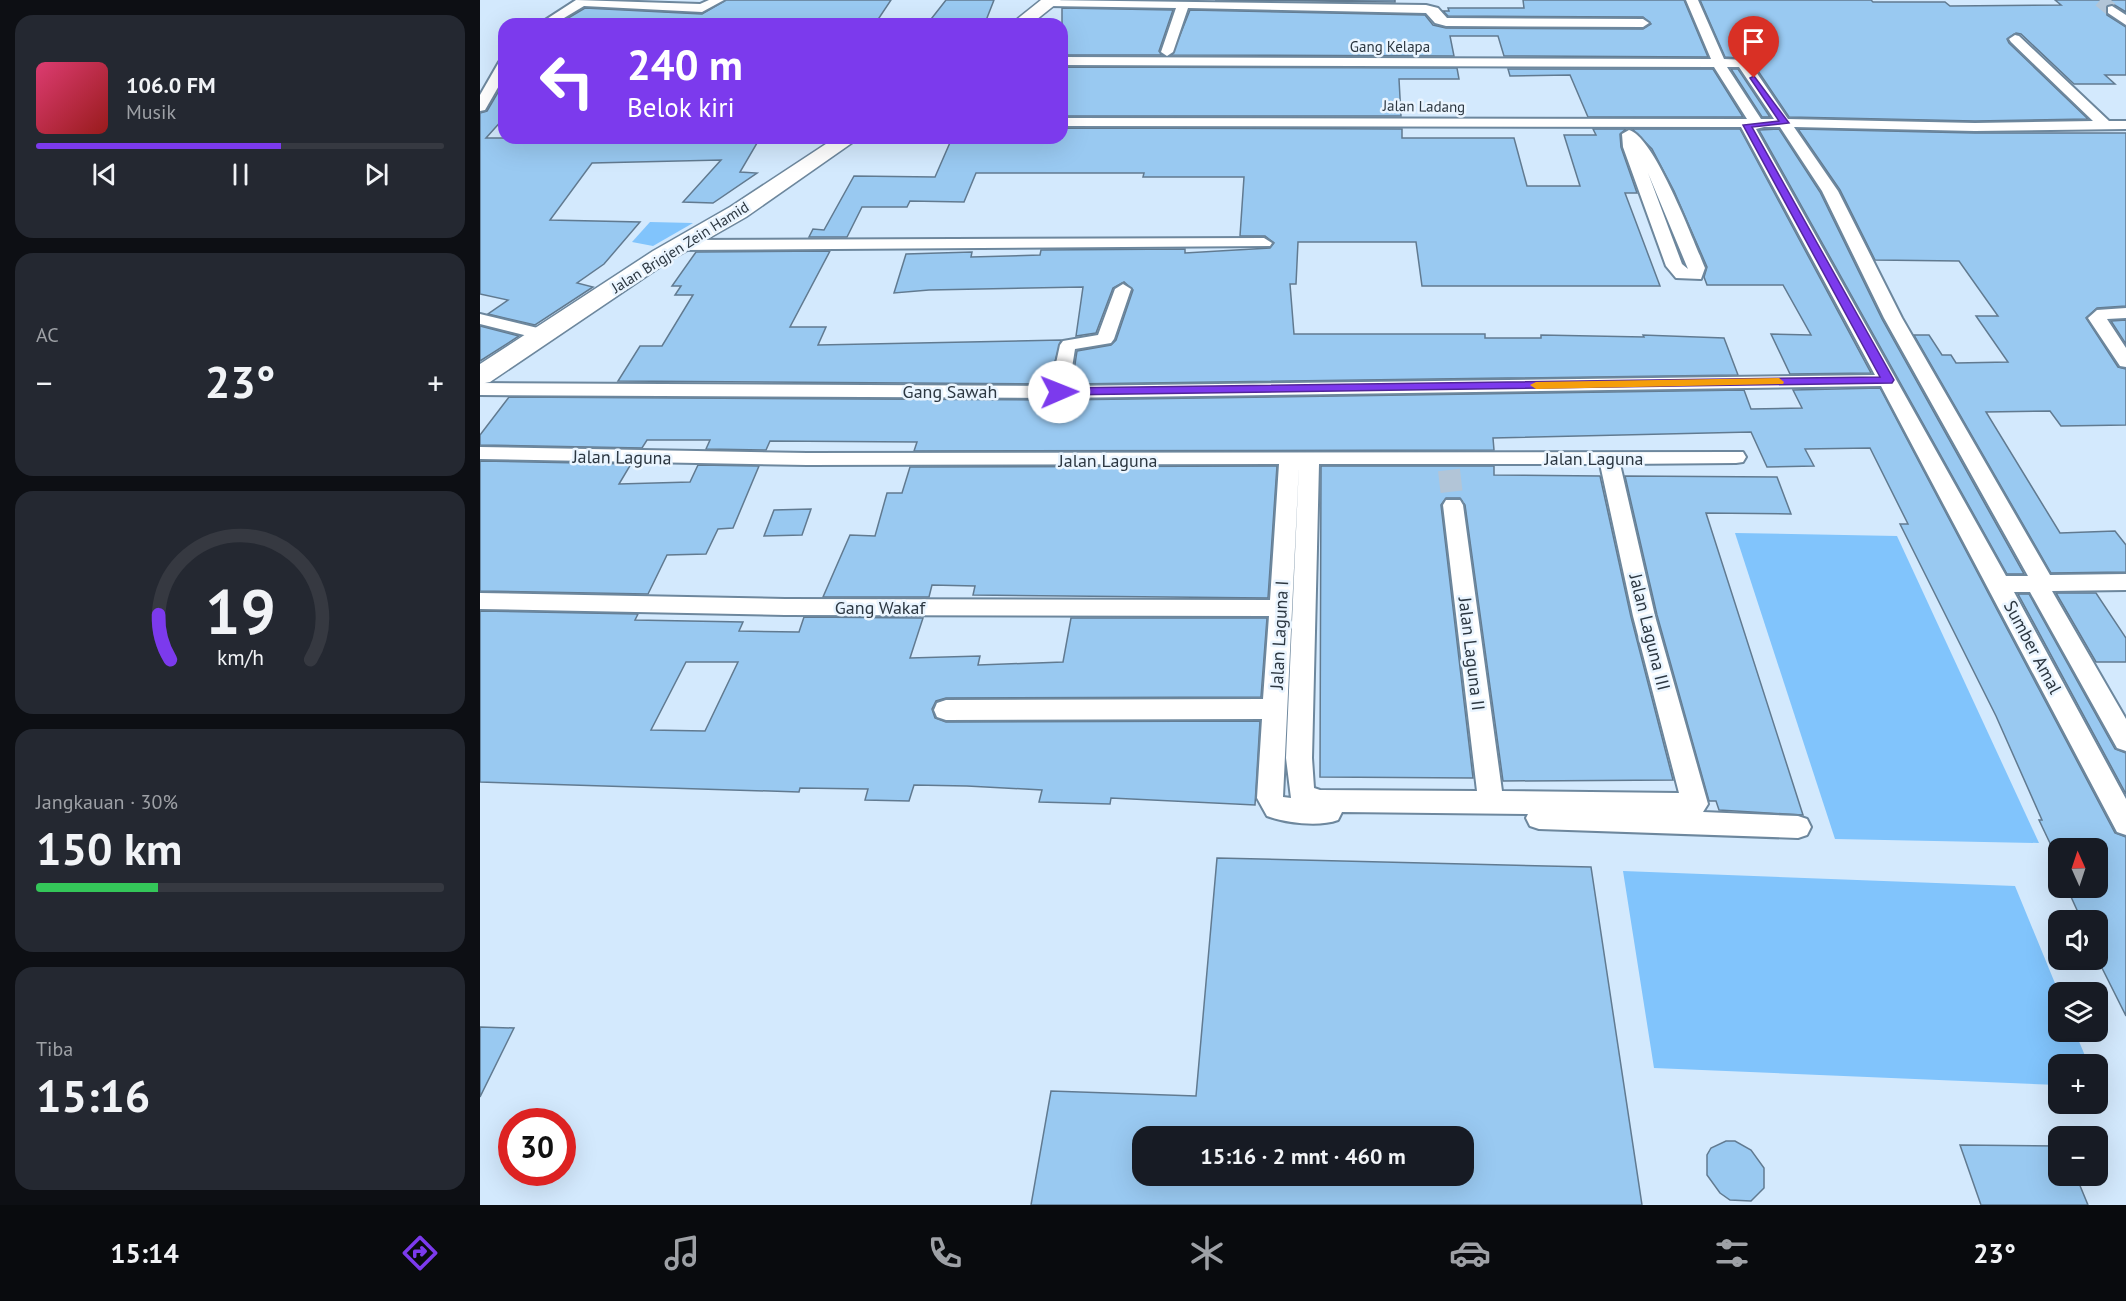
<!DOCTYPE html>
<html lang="id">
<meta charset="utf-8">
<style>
:root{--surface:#171b24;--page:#242831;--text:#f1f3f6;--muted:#9ea1a6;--line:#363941;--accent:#7c3aed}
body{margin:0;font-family:"PT Sans",sans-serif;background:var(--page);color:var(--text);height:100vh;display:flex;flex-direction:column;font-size:22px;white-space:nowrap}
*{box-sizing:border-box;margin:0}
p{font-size:20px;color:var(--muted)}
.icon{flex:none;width:33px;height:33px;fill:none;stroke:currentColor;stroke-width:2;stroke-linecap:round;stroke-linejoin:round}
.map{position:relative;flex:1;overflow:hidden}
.panel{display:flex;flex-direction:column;gap:15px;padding:15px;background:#0d0f14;width:480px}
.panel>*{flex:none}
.banner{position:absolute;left:18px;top:18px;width:570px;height:126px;border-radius:18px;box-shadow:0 6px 24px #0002;background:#7c3aed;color:#fff;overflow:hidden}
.needle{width:39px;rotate:357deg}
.tools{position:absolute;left:1568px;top:838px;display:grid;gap:12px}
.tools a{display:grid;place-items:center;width:60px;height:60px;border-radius:12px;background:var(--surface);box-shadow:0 6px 24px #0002;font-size:30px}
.speed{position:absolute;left:18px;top:1108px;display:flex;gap:12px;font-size:30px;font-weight:700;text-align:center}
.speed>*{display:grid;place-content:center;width:78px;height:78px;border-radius:50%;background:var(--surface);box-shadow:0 6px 24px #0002;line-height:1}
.speed .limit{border:9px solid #d22;background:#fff;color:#111}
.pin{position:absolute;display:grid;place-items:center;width:51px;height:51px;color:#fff;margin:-62px -26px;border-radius:50% 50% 50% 0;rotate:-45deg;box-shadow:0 0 6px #0007}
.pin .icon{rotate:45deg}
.me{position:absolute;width:66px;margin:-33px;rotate:89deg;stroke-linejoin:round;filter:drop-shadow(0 0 4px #0008)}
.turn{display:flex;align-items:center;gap:21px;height:126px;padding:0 30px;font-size:27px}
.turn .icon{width:78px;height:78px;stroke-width:2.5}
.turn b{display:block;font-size:42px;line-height:51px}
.big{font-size:45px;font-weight:700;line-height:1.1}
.panel .card{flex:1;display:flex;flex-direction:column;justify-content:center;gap:9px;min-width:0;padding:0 21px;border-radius:18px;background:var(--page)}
.panel .dial{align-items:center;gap:0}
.dial svg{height:156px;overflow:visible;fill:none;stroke:var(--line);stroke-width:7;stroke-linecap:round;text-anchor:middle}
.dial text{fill:var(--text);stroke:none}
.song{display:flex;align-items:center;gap:18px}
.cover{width:72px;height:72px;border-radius:9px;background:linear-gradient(135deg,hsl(340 70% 55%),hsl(0 70% 35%))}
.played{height:6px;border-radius:3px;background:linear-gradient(90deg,var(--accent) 60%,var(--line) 60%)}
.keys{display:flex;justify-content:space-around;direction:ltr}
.heat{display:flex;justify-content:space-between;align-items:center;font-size:33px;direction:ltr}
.charge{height:9px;border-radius:4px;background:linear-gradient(90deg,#34c759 30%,var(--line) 0)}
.trip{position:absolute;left:652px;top:1126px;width:342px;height:60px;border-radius:18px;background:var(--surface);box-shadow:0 6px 24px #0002;font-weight:700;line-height:60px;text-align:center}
.menu{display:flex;height:96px;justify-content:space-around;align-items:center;background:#090b0e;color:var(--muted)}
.menu .icon{width:42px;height:42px}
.menu .active{color:var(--accent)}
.menu b{font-size:27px;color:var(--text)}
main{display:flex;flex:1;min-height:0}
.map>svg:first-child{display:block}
.green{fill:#81c4fc}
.building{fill:#99c9f1;stroke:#617a90;stroke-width:1.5;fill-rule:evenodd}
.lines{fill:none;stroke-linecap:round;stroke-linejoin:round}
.minor-tunnel-far1{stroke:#b2c5d7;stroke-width:14;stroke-dasharray:14 7;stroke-linecap:butt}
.minor-tunnel{stroke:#b2c5d7;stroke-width:22;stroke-dasharray:22 11;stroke-linecap:butt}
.minor-casing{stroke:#6d879d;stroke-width:4}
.primary-casing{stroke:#6d879d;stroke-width:3}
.minor{fill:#fff;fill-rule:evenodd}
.primary{fill:#fff;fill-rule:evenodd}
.route{fill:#7c3aed;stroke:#51269a;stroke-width:1.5}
.slow{fill:#f59e0b}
.labels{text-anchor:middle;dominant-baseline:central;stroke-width:5;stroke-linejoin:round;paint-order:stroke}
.far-street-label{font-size:15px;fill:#2c3741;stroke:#eaf5ff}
.street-label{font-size:18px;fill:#2c3741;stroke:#eaf5ff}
</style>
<main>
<section class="panel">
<div class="card">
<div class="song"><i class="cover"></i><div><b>106.0 FM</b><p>Musik</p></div></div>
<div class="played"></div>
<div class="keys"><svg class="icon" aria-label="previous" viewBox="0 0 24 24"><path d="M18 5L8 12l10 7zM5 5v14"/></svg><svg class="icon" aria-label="pause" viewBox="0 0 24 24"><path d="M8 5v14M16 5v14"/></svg><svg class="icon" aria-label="next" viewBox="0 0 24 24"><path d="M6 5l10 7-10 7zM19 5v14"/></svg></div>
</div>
<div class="card"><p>AC</p>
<div class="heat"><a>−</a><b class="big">23°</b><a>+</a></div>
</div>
<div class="card dial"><svg viewBox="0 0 100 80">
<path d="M14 69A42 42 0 1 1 86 69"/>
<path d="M14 69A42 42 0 0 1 8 46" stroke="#7c3aed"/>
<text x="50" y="56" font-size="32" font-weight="700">19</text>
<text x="50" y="72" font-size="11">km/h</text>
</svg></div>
<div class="card"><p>Jangkauan · 30%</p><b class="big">150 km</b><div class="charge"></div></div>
<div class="card"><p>Tiba</p><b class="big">15:16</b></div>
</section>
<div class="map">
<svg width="1646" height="1205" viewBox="0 0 1646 1205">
<rect width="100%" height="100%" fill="#d3e9fd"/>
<g class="green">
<path d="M170,222L213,223L173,246L152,242Z"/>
<path d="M1255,533L1417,536L1559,843L1355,839Z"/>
<path d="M1143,871L1535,886L1579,993L1578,1032H1595L1609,1065H1578V1085L1174,1068Z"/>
</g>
<g class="building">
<path d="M246,0H411L395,24H78L105,8L222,14Z"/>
<path d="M466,0H514L505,23H448Z"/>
<path d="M735,0H915V2Z"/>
<path d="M1043,0H1204L1228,57L1024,56L1018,36H970L974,56L692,55L710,10L945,15L953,25L966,28L1163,29L1171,24L1163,17L968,16L963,11H969L968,8H1044Z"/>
<path d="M1220,0H1391L1393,2H1465L1470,6L1581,5L1575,0H1646V12L1633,4L1626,7L1627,15L1646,27V75H1625L1635,84H1594L1541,34L1536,33L1527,39L1529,43L1608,119L1495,121L1309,117L1270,59L1245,57Z"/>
<path d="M582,8L693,10L679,51L682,55H582Z"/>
<path d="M582,67L977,68L979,79H919L921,116H582Z"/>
<path d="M1028,69H1233L1263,117H1108L1090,75L1030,76Z"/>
<path d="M1251,69H1258L1290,117H1282Z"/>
<path d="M24,82V118L6,138H280L260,172L277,173L233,203L203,202L241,160L112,163L70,220L160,222L124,264L97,283L113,287L55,325L8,314L28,300L0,294V113L7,111Z"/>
<path d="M582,128L922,129V138H1034L1047,186H1100L1084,135H1116L1113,129H1146L1140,134L1141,147L1157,193H1145L1180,286H942L936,242H818L816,284H810L814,334H1005V338H1061V335L1164,337L1163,335L1244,338L1258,375L592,384L597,351L631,345L636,340L653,290L644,282L633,288L616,333L596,336L603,287L449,290L414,293L426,254L492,252L491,257L560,255L561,250L705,249V253L790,248L794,243L785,236H760L764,177H663L664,173H496L484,202L430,201L427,207H382L367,237H329L333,229L344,230L374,176L455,177L472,138H582Z"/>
<path d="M1152,129H1260L1391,373L1310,374L1291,334L1331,335L1303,285H1227L1224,277L1227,267L1194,191L1172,149Z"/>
<path d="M1299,129L1340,192L1402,319L1544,574H1527L1279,130Z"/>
<path d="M1318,129L1495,133H1646V306L1617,308L1606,318L1638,367L1646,369V425L1581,426L1570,411L1506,412L1580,533L1635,531L1646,545V572L1571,573L1434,335H1449L1462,355H1471L1476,363L1528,362L1496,316H1518L1479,261L1395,260L1360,190Z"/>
<path d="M350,251L310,327H346L338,345L581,340L569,384L138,381L160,346H182L213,295H195L201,286H192L216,252Z"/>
<path d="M1646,320V344L1631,321Z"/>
<path d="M0,326L39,336L0,361Z"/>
<path d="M1400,388L1635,833L1646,837V1016L1618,960H1620L1617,953V921H1602L1587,888H1617V849H1578V870L1573,860H1578L1559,820H1562L1516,716L1420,524H1428L1390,448L1325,449L1334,466L1287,467L1271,432L1013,438L1014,450L434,451L437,442L290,441L286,450L226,449L230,440H167L162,448L0,445V435L29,397L579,400L1264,390L1271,409L1322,408L1313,390Z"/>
<path d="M0,461L151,464L139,484L210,482L218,465L279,466L253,528L238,529L226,554L187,555L168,594L0,591Z"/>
<path d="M797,466L788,598L493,595L495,586L452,585L449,597H343L370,535L395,536L407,493H422L430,467Z"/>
<path d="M841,466H1014V475L1120,476L1151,617L1193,780L1023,781L985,505L980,498H966L961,505L993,778L840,777Z"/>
<path d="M1145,476L1297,477L1311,514L1226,513L1323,815L1239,810L1236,801H1229L1177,615Z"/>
<path d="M331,509L322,535L284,536L294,510Z"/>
<path d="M1576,593H1616L1646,638V662H1616Z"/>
<path d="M1538,594H1549L1635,749L1646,753V794Z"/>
<path d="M0,611L158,614L155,620L263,622L259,631L319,632L324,617L443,618L430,658L500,656L498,665L583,662L591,618H787L781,697L466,698L456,701L452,709L455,718L466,722L780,721L775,805L631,798L630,804L559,802L562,790L487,786L434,785L429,801L385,800L388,789L320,788L319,792L0,782ZM206,662H258L225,731L171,730Z"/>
<path d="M737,858L1111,867L1162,1205H551L571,1091L716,1096ZM663,1137H984V1176H663Z"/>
<path d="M0,1027L34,1028L0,1097Z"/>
<path d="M1246,1141H1255L1271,1150L1284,1168V1188L1271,1201L1250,1200L1240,1193L1227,1175V1155L1231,1148Z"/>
<path d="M1480,1145L1578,1146V1176H1596L1608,1205H1501Z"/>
</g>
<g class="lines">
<path class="minor-tunnel-far1" d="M1620,0L1632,10"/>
<path class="minor-tunnel" d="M969,470L973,505"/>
<defs>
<g id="minor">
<path d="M96,0L220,4L229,0H244L222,12L104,6L74,24H59Z"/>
<path d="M563,0L946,5L958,8L967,18L1163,19L1169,23L1163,27L966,26L955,23L946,13L708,8L693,52L687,56L681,52L696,8L568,6L564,5Z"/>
<path d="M1206,0H1218L1244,59L1268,60L1308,119L1495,123L1613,121L1531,42L1529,39L1535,35L1539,36L1629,121H1646V129L1495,131L1314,127L1358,191L1422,318L1570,575L1646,574V590L1572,591L1646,719V751L1637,748L1550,592H1534L1646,799V835L1637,832L1401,386L579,398L0,395V383L571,386L580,345L583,341L618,335L635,289L643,284L651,289L634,339L631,343L595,349L589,386L1395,375L1261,127L582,126V118L1267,119L1234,67L582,65V57L1231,59ZM1247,67H1259L1294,119H1281ZM1284,127H1300L1342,191L1404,318L1548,576H1526L1276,129Z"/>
<path d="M1632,6L1646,15V25L1628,13V7Z"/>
<path d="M24,61V77L5,110L0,111V95L19,62Z"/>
<path d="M1149,130C1174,136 1214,242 1225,268L1221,279L1196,278L1186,266L1143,147L1142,134ZM1168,173L1208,269L1202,264Z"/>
<path d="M784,238L792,243L790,246L199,250L191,245L199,240Z"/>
<path d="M1646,308V318L1627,319L1646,348V367L1640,366L1608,318L1617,310Z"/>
<path d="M0,314L70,331L73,335L64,340L0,324Z"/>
<path d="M0,447L327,453L1263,452L1266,457L1263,462L1256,463L1140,464L1175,616L1228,804L1223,812L1318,816L1327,819L1331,827L1327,835L1318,838L1059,829L1050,826L1046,818L1048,814L862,812L858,820C839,827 806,823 787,816L777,798L782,719L466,720L457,717L454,710L457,703L466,700L783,699L789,616L305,615L0,609V593L305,599L790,600L799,464L327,465L0,459ZM819,464L806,758L811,798L803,797ZM839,464H1120L1153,616L1199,793L1022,791L983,505L980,500H966L963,505L997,791L840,790L834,788L832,758Z"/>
</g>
<g id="primary">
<path d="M561,0H581L551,24H531Z"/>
<path d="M355,138H379L266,217L189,261L10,382L0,384V364L173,251L250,207Z"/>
</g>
</defs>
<use href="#minor" class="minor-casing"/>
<use href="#primary" class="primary-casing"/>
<use href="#minor" class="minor"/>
<use href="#primary" class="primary"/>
</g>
<path class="route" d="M1274,76L1309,123L1272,127L1414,380L1412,383L579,395L573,392L579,388L1400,377L1263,125L1299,121L1270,78Z"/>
<path class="slow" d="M1299,378L1304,382L1303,384L1056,389L1050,385L1056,382Z"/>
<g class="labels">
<g class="far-street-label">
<text x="910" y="46">Gang Kelapa</text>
<text transform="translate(944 106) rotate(1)">Jalan Ladang</text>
<text transform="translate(200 247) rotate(-32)">Jalan Brigjen Zein Hamid</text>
</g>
<g class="street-label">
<text x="470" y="391">Gang Sawah</text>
<text transform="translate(142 457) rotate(1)">Jalan Laguna</text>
<text x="1114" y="458">Jalan Laguna</text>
<text x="628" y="460">Jalan Laguna</text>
<text x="400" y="607">Gang Wakaf</text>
<text transform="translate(1170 632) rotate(76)">Jalan Laguna III</text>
<text transform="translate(799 635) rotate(-87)">Jalan Laguna I</text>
<text transform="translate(1553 647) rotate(62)">Sumber Amal</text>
<text transform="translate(992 654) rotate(83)">Jalan Laguna II</text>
</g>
</g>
</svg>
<div class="tools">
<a><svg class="needle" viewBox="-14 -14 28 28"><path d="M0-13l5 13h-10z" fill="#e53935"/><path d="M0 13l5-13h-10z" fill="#9ea1a6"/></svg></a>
<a><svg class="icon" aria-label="sound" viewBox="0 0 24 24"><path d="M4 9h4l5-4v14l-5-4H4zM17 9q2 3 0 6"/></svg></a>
<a><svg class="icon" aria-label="layers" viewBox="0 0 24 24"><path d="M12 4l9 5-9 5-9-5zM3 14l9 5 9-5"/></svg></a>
<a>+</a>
<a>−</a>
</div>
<div class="speed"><div class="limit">30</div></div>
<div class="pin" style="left:1274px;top:78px;background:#d93025"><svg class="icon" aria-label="arrive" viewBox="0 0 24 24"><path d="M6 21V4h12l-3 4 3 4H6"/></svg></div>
<svg class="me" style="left:579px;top:392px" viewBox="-20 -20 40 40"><circle r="19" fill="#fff"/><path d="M0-13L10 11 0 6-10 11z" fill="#7c3aed"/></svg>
<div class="trip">15:16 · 2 mnt · 460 m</div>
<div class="banner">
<div class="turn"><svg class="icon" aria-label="left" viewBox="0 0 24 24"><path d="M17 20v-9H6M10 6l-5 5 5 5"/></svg><div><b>240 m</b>Belok kiri</div></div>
</div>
</div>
</main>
<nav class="menu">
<b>15:14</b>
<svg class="icon active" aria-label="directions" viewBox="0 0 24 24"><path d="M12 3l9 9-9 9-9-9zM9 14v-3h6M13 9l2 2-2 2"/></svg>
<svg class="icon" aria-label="music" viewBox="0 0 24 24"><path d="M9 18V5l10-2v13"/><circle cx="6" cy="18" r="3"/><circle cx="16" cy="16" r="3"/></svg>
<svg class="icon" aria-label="phone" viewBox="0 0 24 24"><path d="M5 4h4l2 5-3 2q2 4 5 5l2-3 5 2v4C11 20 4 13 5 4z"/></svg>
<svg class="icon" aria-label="climate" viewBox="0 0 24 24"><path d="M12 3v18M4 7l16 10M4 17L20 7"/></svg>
<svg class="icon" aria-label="car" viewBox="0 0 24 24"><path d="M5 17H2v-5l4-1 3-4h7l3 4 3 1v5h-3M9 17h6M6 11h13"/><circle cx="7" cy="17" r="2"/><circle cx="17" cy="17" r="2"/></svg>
<svg class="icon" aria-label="filters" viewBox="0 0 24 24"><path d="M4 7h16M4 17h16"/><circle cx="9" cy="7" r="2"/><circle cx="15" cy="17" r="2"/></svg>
<b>23°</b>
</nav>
